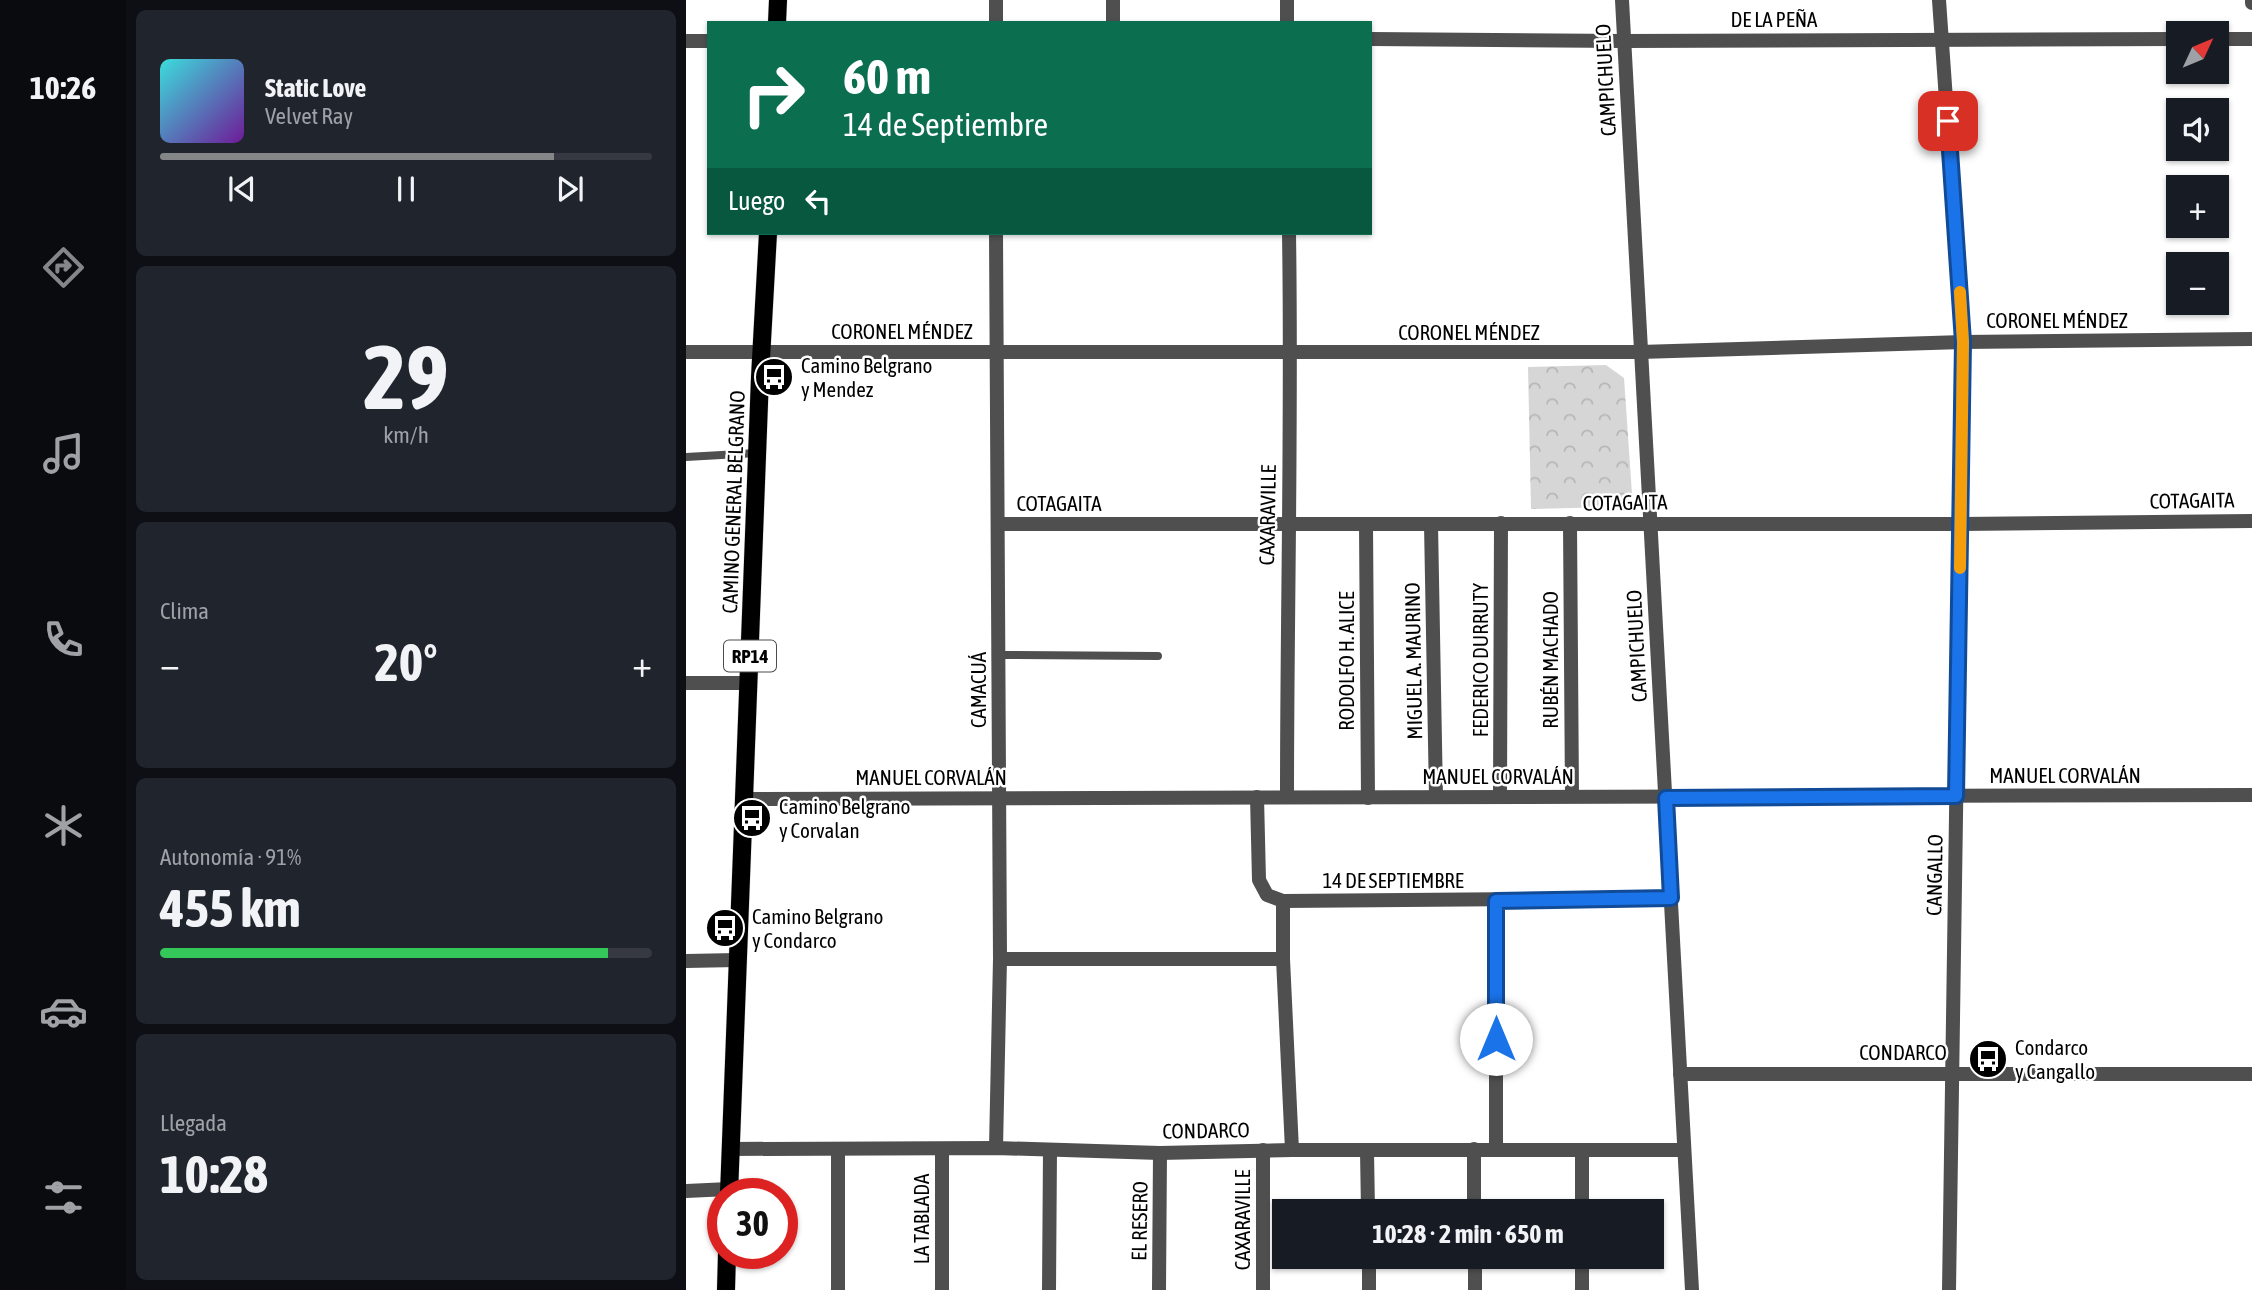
<!DOCTYPE html>
<html lang="es">
<meta charset="utf-8">
<style>
:root{--surface:#171b24;--page:#20242c;--text:#f1f3f6;--muted:#9ea1a6;--line:#363941;--accent:#858687}
body{margin:0;font-family:"Asap Condensed",sans-serif;background:var(--page);color:var(--text);height:100vh;display:flex;flex-direction:column;font-size:26px;white-space:nowrap}
*{box-sizing:border-box;margin:0}
p{font-size:23px;color:var(--muted)}
.icon{flex:none;width:38px;height:38px;fill:none;stroke:currentColor;stroke-width:2;stroke-linecap:round;stroke-linejoin:round}
.map{position:relative;flex:1;overflow:hidden}
.panel{display:flex;flex-direction:column;gap:10px;padding:10px;background:#0d0f14;width:560px}
.panel>*{flex:none}
.guide{position:absolute;left:21px;top:21px;width:665px;height:214px;border-radius:0px;box-shadow:0 2px 5px #0004;background:#0b6e4f;color:#fff;overflow:hidden}
.needle{width:46px;rotate:46deg}
.buttons{position:absolute;left:1480px;top:21px;display:grid;gap:14px}
.buttons a{display:grid;place-items:center;width:63px;height:63px;border-radius:0px;background:var(--surface);box-shadow:0 2px 5px #0004;font-size:35px}
.speed{position:absolute;left:21px;top:1178px;display:flex;gap:14px;font-size:35px;font-weight:700;text-align:center}
.speed>*{display:grid;place-content:center;width:91px;height:91px;border-radius:50%;background:var(--surface);box-shadow:0 2px 5px #0004;line-height:1}
.speed .limit{border:10px solid #d22;background:#fff;color:#111}
.pin{position:absolute;display:grid;place-items:center;width:60px;height:60px;color:#fff;margin:-30px;border-radius:14px;box-shadow:0 4px 10px #0006}
.me{position:absolute;width:77px;margin:-38px;rotate:0deg;stroke-linejoin:round;filter:drop-shadow(0 0 5px #0008)}
.turn{display:flex;align-items:center;gap:24px;height:147px;padding:0 21px;font-size:32px}
.turn .icon{width:91px;height:91px;stroke-width:2.5}
.turn b{display:block;font-size:49px;line-height:60px}
.then{display:flex;align-items:center;height:66px;padding:0 21px;background:#0003;gap:14px;font-size:26px}
.big{font-size:52px;font-weight:700;line-height:1.1}
.panel .card{flex:1;display:flex;flex-direction:column;justify-content:center;gap:10px;min-width:0;padding:0 24px;border-radius:10px;background:var(--page)}
.panel .dial{align-items:center;gap:0}
.dial b{font-size:91px;line-height:1}
.song{display:flex;align-items:center;gap:21px}
.cover{width:84px;height:84px;border-radius:10px;background:linear-gradient(135deg,hsl(180 70% 55%),hsl(280 70% 35%))}
.played{height:7px;border-radius:4px;background:linear-gradient(90deg,var(--accent) 80%,var(--line) 80%)}
.keys{display:flex;justify-content:space-around;direction:ltr}
.heat{display:flex;justify-content:space-between;align-items:center;font-size:38px;direction:ltr}
.charge{height:10px;border-radius:5px;background:linear-gradient(90deg,#34c759 91%,var(--line) 0)}
.trip{position:absolute;left:586px;top:1199px;width:392px;height:70px;border-radius:0px;background:var(--surface);box-shadow:0 2px 5px #0004;font-weight:700;line-height:70px;text-align:center}
main{display:flex;flex:1;min-height:0}
.menu{display:flex;flex-direction:column;width:126px;justify-content:space-around;align-items:center;background:#090b0e;color:var(--muted)}
.menu .icon{width:49px;height:49px}
.menu .active{color:var(--accent)}
.menu b{font-size:32px;color:var(--text)}
.map>svg:first-child{display:block}
.park{fill:url(#park-crowns)}
.lines{fill:none;stroke-linecap:round;stroke-linejoin:round}
.primary-casing{stroke:#dbdbdb;stroke-width:19}
.lane{stroke:#4f4f4f;stroke-width:8}
.street{stroke:#4f4f4f;stroke-width:14}
.primary{stroke:#000;stroke-width:18}
.route-casing{stroke:#114b97;stroke-width:18}
.route{stroke:#1a73e8;stroke-width:12}
.slow{stroke:#f59e0b;stroke-width:12}
.labels{text-anchor:middle;dominant-baseline:central;stroke-width:5;stroke-linejoin:round;paint-order:stroke}
.shield{fill:#fff;stroke:#4c4c4c;stroke-width:2}
.shield-label{font-size:19px;font-weight:bold;fill:#000}
.street-label{font-size:21px;fill:#000;stroke:#fff}
.poi-label{font-size:21px;fill:#000;stroke:#fff;text-anchor:start}
</style>
<main>
<nav class="menu">
<b>10:26</b>
<svg class="icon active" aria-label="directions" viewBox="0 0 24 24"><path d="M12 3l9 9-9 9-9-9zM9 14v-3h6M13 9l2 2-2 2"/></svg>
<svg class="icon" aria-label="music" viewBox="0 0 24 24"><path d="M9 18V5l10-2v13"/><circle cx="6" cy="18" r="3"/><circle cx="16" cy="16" r="3"/></svg>
<svg class="icon" aria-label="phone" viewBox="0 0 24 24"><path d="M5 4h4l2 5-3 2q2 4 5 5l2-3 5 2v4C11 20 4 13 5 4z"/></svg>
<svg class="icon" aria-label="climate" viewBox="0 0 24 24"><path d="M12 3v18M4 7l16 10M4 17L20 7"/></svg>
<svg class="icon" aria-label="car" viewBox="0 0 24 24"><path d="M5 17H2v-5l4-1 3-4h7l3 4 3 1v5h-3M9 17h6M6 11h13"/><circle cx="7" cy="17" r="2"/><circle cx="17" cy="17" r="2"/></svg>
<svg class="icon" aria-label="filters" viewBox="0 0 24 24"><path d="M4 7h16M4 17h16"/><circle cx="9" cy="7" r="2"/><circle cx="15" cy="17" r="2"/></svg>
</nav>
<section class="panel">
<div class="card">
<div class="song"><i class="cover"></i><div><b>Static Love</b><p>Velvet Ray</p></div></div>
<div class="played"></div>
<div class="keys"><svg class="icon" aria-label="previous" viewBox="0 0 24 24"><path d="M18 5L8 12l10 7zM5 5v14"/></svg><svg class="icon" aria-label="pause" viewBox="0 0 24 24"><path d="M8 5v14M16 5v14"/></svg><svg class="icon" aria-label="next" viewBox="0 0 24 24"><path d="M6 5l10 7-10 7zM19 5v14"/></svg></div>
</div>
<div class="card dial"><b>29</b><p>km/h</p></div>
<div class="card"><p>Clima</p>
<div class="heat"><a>−</a><b class="big">20°</b><a>+</a></div>
</div>
<div class="card"><p>Autonomía · 91%</p><b class="big">455 km</b><div class="charge"></div></div>
<div class="card"><p>Llegada</p><b class="big">10:28</b></div>
</section>
<div class="map">
<svg width="1566" height="1290" viewBox="0 0 1566 1290">
<defs>
<pattern id="park-crowns" width="20" height="18" patternUnits="userSpaceOnUse" patternTransform="scale(1.75)"><rect width="20" height="18" fill="#d6d6d6"/><path d="M2 6a3 3 0 1 1 6 0M12 15a3 3 0 1 1 6 0" fill="none" stroke="#b6b6b6"/></pattern>
</defs>
<rect width="100%" height="100%" fill="#fff"/>
<path class="park" d="M920,365L938,378L946,494L929,507L845,509L842,367Z"/>
<g class="lines">
<defs>
<g id="primary">
<path d="M91,23L92,0"/>
<path d="M43,1194L74,377L82,233"/>
<path d="M40,1290L41,1253"/>
</g>
</defs>
<use href="#primary" class="primary-casing"/>
<g class="lane">
<path d="M0,457L71,453"/>
<path d="M313,655L472,656"/>
</g>
<g class="street">
<path d="M427,0V23"/>
<path d="M936,0L1006,1290"/>
<path d="M1253,0L1277,342L1263,1290"/>
<path d="M1566,0V3"/>
<path d="M310,23V0"/>
<path d="M601,23V0"/>
<path d="M684,39L937,41L1493,39"/>
<path d="M1531,39H1566"/>
<path d="M0,41H23"/>
<path d="M0,352H954L1277,342L1566,339"/>
<path d="M884,523L886,796"/>
<path d="M313,524H1275L1566,521"/>
<path d="M745,524L750,797"/>
<path d="M680,525L682,798"/>
<path d="M0,683H63"/>
<path d="M571,797L573,880L581,895L597,901V959L606,1150"/>
<path d="M601,797C601,609 606,421 603,233"/>
<path d="M814,797L815,523"/>
<path d="M58,799L1566,795"/>
<path d="M597,901L985,898"/>
<path d="M314,959H597"/>
<path d="M0,961L51,960"/>
<path d="M994,1074H1566"/>
<path d="M310,1148L314,959L310,233"/>
<path d="M44,1149L310,1148L474,1153L606,1150H998"/>
<path d="M152,1149V1290"/>
<path d="M256,1149V1290"/>
<path d="M788,1149V1211"/>
<path d="M810,1149V901"/>
<path d="M577,1150V1290"/>
<path d="M681,1151L682,1211"/>
<path d="M0,1191L43,1189"/>
<path d="M896,1211V1150"/>
<path d="M683,1256V1290"/>
<path d="M789,1256V1290"/>
<path d="M363,1290L364,1150"/>
<path d="M473,1290L474,1153"/>
<path d="M896,1290V1256"/>
</g>
<use href="#primary" class="primary"/>
</g>
<g class="lines">
<defs>
<path id="route" d="M810,1039V901L985,898L980,798L1270,796L1277,342L1262,121"/>
</defs>
<use href="#route" class="route-casing"/>
<use href="#route" class="route"/>
<path class="slow" d="M1274,292L1277,342L1274,568"/>
</g>
<defs>
<symbol id="bus-disc" viewBox="-11 -11 22 22"><circle r="9.5" fill="#000" stroke="#fff"/><path d="M-5-6H5V4H4V6H2V4H-2V6H-4V4H-5ZM-3.5-4V0h7V-4ZM-3.5 1.2v1.5H-2V1.2ZM2 1.2v1.5H3.5V1.2Z" fill="#fff"/></symbol>
</defs>
<g fill-rule="evenodd">
<use href="#bus-disc" x="66" y="355" width="44" height="44"/>
<use href="#bus-disc" x="44" y="796" width="44" height="44"/>
<use href="#bus-disc" x="17" y="906" width="44" height="44"/>
<use href="#bus-disc" x="1280" y="1037" width="44" height="44"/>
</g>
<g class="labels">
<rect class="shield" x="38" y="640.5" width="52" height="31" rx="5"/>
<g class="shield-label">
<text x="64" y="656">RP14</text>
</g>
<g class="street-label">
<text x="1088" y="19">DE LA PEÑA</text>
<text transform="translate(919 80) rotate(-93)">CAMPICHUELO</text>
<text x="1371" y="320">CORONEL MÉNDEZ</text>
<text x="216" y="331">CORONEL MÉNDEZ</text>
<text x="783" y="332">CORONEL MÉNDEZ</text>
<text transform="translate(1506 500) rotate(-1)">COTAGAITA</text>
<text transform="translate(47 502) rotate(-88)">CAMINO GENERAL BELGRANO</text>
<text transform="translate(939 502) rotate(-1)">COTAGAITA</text>
<text x="373" y="503">COTAGAITA</text>
<text transform="translate(581 515) rotate(-89)">CAXARAVILLE</text>
<text transform="translate(950 646) rotate(-93)">CAMPICHUELO</text>
<text transform="translate(794 660) rotate(-90)">FEDERICO DURRUTY</text>
<text transform="translate(864 660) rotate(-90)">RUBÉN MACHADO</text>
<text transform="translate(660 661) rotate(-90)">RODOLFO H. ALICE</text>
<text transform="translate(727 661) rotate(-91)">MIGUEL A. MAURINO</text>
<text transform="translate(292 690) rotate(-90)">CAMACUÁ</text>
<text x="1379" y="775">MANUEL CORVALÁN</text>
<text x="812" y="776">MANUEL CORVALÁN</text>
<text x="245" y="777">MANUEL CORVALÁN</text>
<text transform="translate(1248 875) rotate(-89)">CANGALLO</text>
<text x="707" y="880">14 DE SEPTIEMBRE</text>
<text x="1217" y="1052">CONDARCO</text>
<text transform="translate(520 1130) rotate(-1)">CONDARCO</text>
<text transform="translate(235 1219) rotate(-90)">LA TABLADA</text>
<text transform="translate(556 1220) rotate(-90)">CAXARAVILLE</text>
<text transform="translate(453 1221) rotate(-89)">EL RESERO</text>
</g>
<g class="poi-label">
<text x="115" y="365">Camino Belgrano<tspan x="115" dy="24">y Mendez</tspan></text>
<text x="93" y="806">Camino Belgrano<tspan x="93" dy="24">y Corvalan</tspan></text>
<text x="66" y="916">Camino Belgrano<tspan x="66" dy="24">y Condarco</tspan></text>
<text x="1329" y="1047">Condarco<tspan x="1329" dy="24">y Cangallo</tspan></text>
</g>
</g>
</svg>
<div class="buttons">
<a><svg class="needle" viewBox="-14 -14 28 28"><path d="M0-13l5 13h-10z" fill="#e53935"/><path d="M0 13l5-13h-10z" fill="#9ea1a6"/></svg></a>
<a><svg class="icon" aria-label="sound" viewBox="0 0 24 24"><path d="M4 9h4l5-4v14l-5-4H4zM17 9q2 3 0 6"/></svg></a>
<a>+</a>
<a>−</a>
</div>
<div class="speed"><div class="limit">30</div></div>
<div class="pin" style="left:1262px;top:121px;background:#d93025"><svg class="icon" aria-label="arrive" viewBox="0 0 24 24"><path d="M6 21V4h12l-3 4 3 4H6"/></svg></div>
<svg class="me" style="left:810px;top:1039px" viewBox="-20 -20 40 40"><circle r="19" fill="#fff"/><path d="M0-13L10 11 0 6-10 11z" fill="#1a73e8"/></svg>
<div class="trip">10:28 · 2 min · 650 m</div>
<div class="guide">
<div class="turn"><svg class="icon" aria-label="right" viewBox="0 0 24 24"><path d="M7 20v-9h11M14 6l5 5-5 5"/></svg><div><b>60 m</b>14 de Septiembre</div></div>
<div class="then">Luego<svg class="icon" aria-label="left" viewBox="0 0 24 24"><path d="M17 20v-9H6M10 6l-5 5 5 5"/></svg></div>
</div>
</div>
</main>
